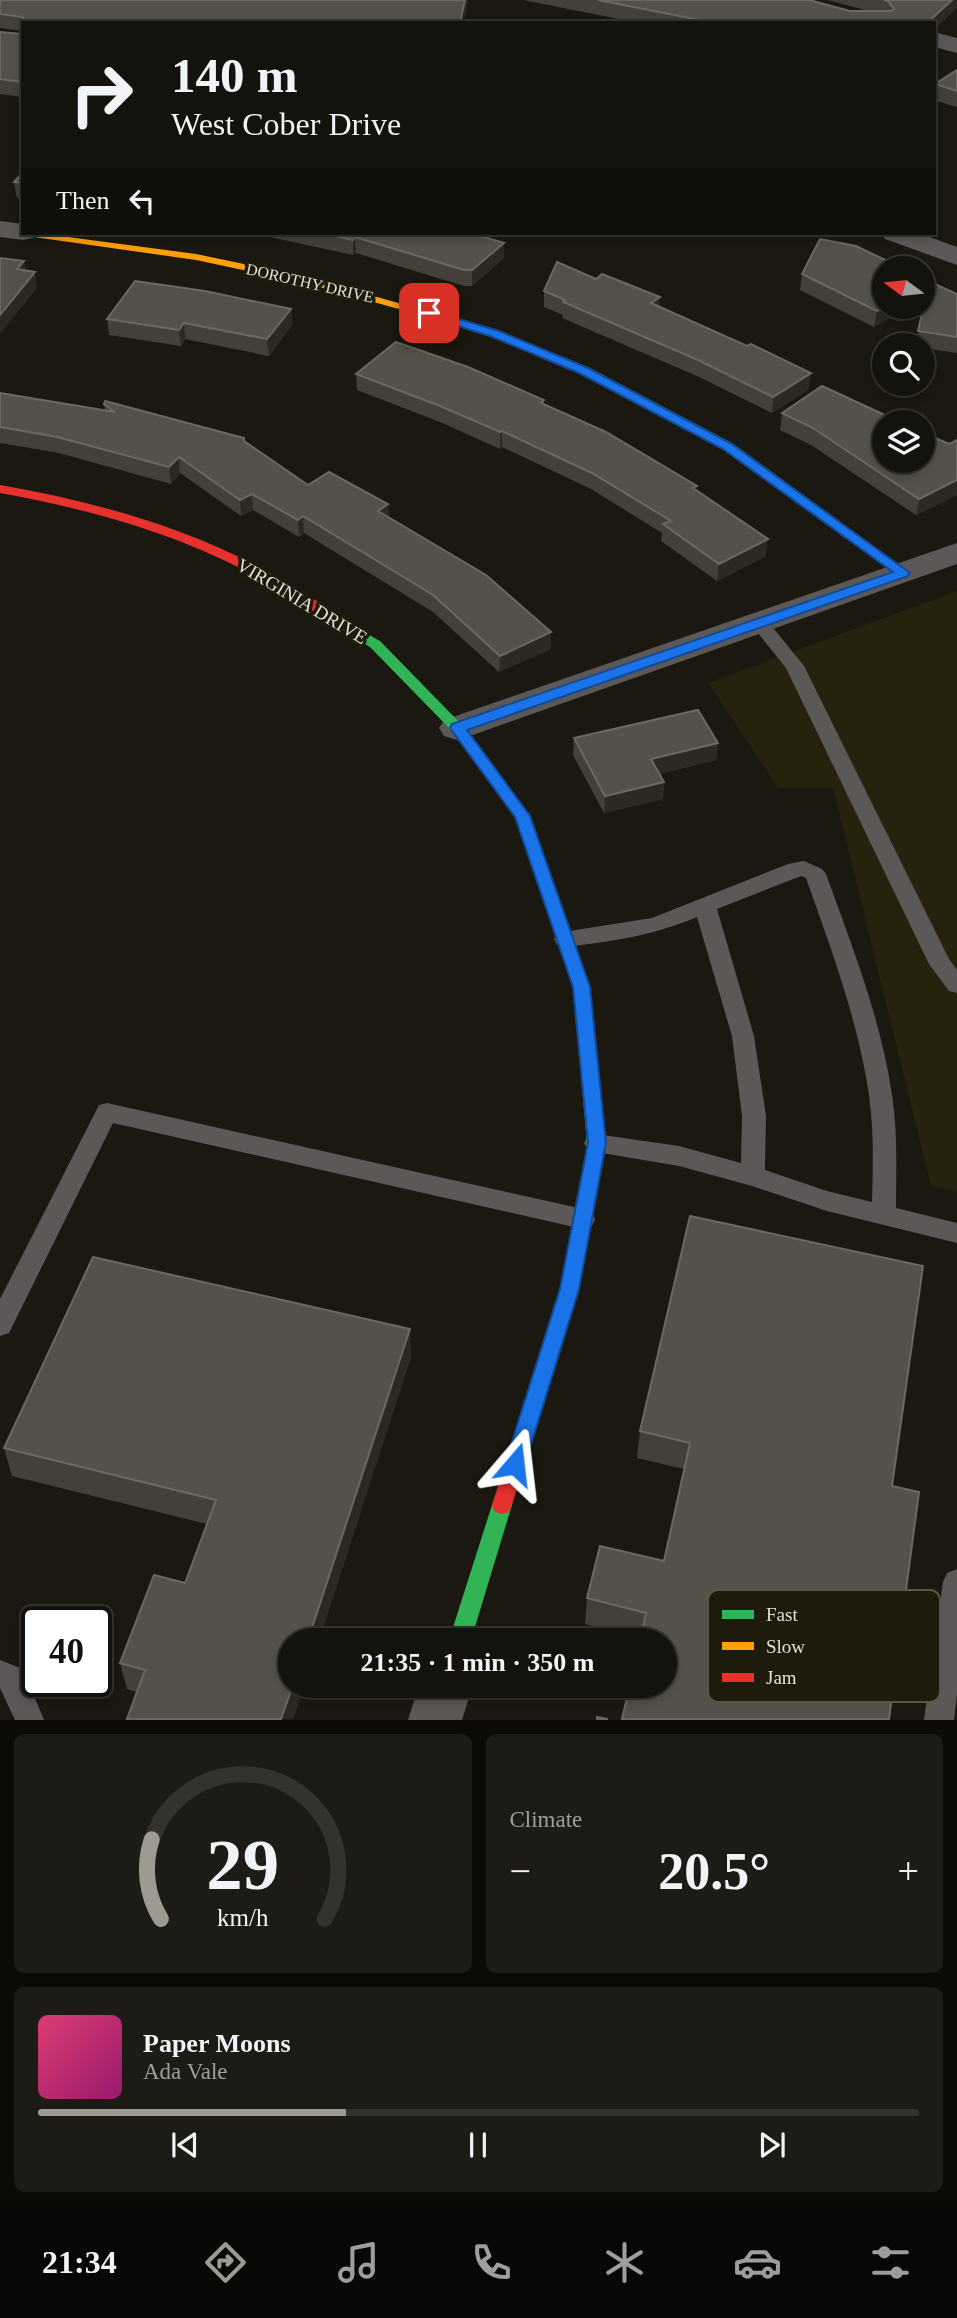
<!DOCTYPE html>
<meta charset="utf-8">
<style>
:root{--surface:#14120c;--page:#1d1b15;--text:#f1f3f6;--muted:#9d9e9d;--line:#33322d;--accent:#9c9a91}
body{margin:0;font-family:"Times New Roman",serif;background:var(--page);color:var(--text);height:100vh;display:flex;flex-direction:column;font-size:26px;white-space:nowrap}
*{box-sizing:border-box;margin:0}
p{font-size:23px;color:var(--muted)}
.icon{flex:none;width:38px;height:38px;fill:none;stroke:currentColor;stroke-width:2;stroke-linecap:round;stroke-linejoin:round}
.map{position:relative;height:1720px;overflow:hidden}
.details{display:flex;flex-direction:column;gap:14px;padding:14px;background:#0b0a07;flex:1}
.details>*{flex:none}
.hud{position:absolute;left:21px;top:21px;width:915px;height:214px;border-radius:0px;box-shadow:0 4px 10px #0003,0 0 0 2px var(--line);background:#14120c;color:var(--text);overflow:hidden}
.needle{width:46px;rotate:285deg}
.controls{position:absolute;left:872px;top:256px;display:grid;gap:14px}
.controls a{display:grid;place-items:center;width:63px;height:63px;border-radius:50%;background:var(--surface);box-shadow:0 4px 10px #0003,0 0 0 2px var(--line);font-size:35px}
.speed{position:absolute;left:21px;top:1606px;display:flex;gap:14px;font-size:35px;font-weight:700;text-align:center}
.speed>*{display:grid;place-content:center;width:91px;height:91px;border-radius:50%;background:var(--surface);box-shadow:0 4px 10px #0003,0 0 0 2px var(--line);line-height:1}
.speed .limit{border:4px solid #111;border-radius:10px;background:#fff;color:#111}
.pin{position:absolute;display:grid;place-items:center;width:60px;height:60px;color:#fff;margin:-30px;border-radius:14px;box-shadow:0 4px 10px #0006}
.me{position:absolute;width:77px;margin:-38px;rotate:17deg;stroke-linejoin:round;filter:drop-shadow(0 0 5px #0008)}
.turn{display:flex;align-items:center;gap:24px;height:147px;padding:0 35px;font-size:32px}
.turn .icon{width:91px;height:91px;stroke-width:2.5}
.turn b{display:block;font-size:49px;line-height:60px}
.then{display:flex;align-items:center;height:66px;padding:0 35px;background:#0003;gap:14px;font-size:26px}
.big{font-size:52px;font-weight:700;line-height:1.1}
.details .widget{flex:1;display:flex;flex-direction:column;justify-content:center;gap:10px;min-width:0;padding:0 24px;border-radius:10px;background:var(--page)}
.details .dial{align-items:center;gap:0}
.dial svg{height:182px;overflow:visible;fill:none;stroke:var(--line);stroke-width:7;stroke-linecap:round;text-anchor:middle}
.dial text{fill:var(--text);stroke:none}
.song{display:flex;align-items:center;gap:21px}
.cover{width:84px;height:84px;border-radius:10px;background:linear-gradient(135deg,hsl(340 70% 55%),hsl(320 70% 35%))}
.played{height:7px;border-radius:4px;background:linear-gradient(90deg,var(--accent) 35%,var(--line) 35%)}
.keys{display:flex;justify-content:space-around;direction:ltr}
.heat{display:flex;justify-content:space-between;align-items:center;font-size:38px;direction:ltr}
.details .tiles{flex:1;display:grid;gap:14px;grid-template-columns:1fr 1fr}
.widget:last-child{grid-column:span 2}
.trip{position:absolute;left:278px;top:1628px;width:399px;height:70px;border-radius:35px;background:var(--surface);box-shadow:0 4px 10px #0003,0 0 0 2px var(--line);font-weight:700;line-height:70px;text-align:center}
.tab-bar{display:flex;height:112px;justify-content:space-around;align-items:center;background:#080705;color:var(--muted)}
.tab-bar .icon{width:49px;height:49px}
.tab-bar .on{color:var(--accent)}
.tab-bar b{font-size:32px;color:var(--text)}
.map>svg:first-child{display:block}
.built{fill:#26220d}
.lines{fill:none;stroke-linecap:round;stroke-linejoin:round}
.lane{fill:#5b5857;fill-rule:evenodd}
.street{fill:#5b5857;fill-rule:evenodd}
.fast{fill:#30b455;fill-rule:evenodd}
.slow{fill:#ff9f0a;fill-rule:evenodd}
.jam{fill:#e5322d;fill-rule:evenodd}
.wall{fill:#424039}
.shaded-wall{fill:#2b2921}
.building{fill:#53514a;stroke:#6a6860;stroke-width:2}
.route{fill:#1a73e8;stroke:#114b97;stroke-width:2}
.labels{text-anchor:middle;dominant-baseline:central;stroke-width:7;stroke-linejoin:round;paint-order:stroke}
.far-street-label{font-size:16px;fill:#e2e0d7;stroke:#1e1b0c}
.street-label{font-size:19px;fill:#e2e0d7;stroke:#1e1b0c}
.key{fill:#1e1b0c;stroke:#595649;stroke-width:2}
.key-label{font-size:19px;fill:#e2e0d7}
</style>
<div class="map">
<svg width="957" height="1720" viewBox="0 0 957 1720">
<rect width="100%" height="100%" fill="#1a1810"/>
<path class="built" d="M957,591V1192L931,1186L833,788H778L708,683Z"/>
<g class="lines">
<g class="lane">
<path d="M759,617L766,619L804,666L949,959L957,970V993L949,991L929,964L786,668L750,623Z"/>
<path d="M804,861L822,869L826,874C852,946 881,1019 892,1095C898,1133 896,1170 896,1208L957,1223V1243L827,1211L752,1186L679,1166L596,1152L588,1150L584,1143L588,1136L596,1134L679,1146L741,1163L742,1116L732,1036L697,917C652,936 613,941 565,947L557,945L554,939L557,933L652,918L788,864ZM801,876L806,878C831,949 858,1020 869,1095C874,1131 873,1166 872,1202L827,1191L765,1170L766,1116L754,1036L717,909Z"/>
<path d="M107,1103L583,1209L592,1212L595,1219L592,1226L583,1229L113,1123L9,1333L0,1336V1299L99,1105Z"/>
<path d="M957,1569V1694L954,1720H924L943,1582L947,1573Z"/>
<path d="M0,1660L23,1669L44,1720H15L0,1688Z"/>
</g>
<g class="street">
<path d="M934,32L957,38V53L934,47Z"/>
<path d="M0,221L23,224V233H36L33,238L23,240L0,237Z"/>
<path d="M881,233H919L957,247V265L885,239Z"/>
<path d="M957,543V564L470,736L457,740L444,736L439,728L444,720Z"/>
<path d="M419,1685H473L462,1720H408Z"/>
</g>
<g class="fast">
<path d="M406,303L499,331L588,367L732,443L910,573L908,576H898L722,449L580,373L491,337L402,309V305Z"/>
<path d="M332,614L380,641L462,725L530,816L589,987L605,1143L588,1234L581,1237L574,1234L572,1229L587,1143L573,987L515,817L452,731L370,647L327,621L325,618L327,615Z"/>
<path d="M502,1496L509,1498L512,1505L471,1640H449L492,1505L495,1498Z"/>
</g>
<path class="slow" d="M23,231L196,254L307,277L412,307L406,311L305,283L196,260L27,236L23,235Z"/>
<g class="jam">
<path d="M0,485C103,503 206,532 295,588C309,597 328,606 339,618L332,622L327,621C298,603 270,584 240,568C165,530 83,508 0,493Z"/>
<path d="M581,1221L588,1224L590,1229L579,1289L512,1505L509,1512L502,1514L495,1512L492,1505L561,1289L572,1229L574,1224Z"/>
</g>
</g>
<g class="wall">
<path d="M0,0H468L463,23H23V97L0,94V32L22,34L23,31L0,28Z"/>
<path d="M523,0H809L850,11H869L827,0H957V8L934,29V23H639Z"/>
<path d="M957,70V107L934,100L935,84Z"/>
<path d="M23,172V199L17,198L14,182Z"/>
<path d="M256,233H471L504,243V258L472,286H464L356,253L353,255L256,234Z"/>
<path d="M902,268L874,327L800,290L802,274Z"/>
<path d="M922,278L957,294V353L922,348V345H916L925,299Z"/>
<path d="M544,291L660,307L809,389L772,413L697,376L562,318L563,315L544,307Z"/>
<path d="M291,309L292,325L269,356L185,339L181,346L109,335L107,319Z"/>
<path d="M356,374L544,400V404L697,491L766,556L717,581L661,541L662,533L591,489L502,447L500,449L440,422L357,390Z"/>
<path d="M0,393L105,410L104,404L244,442L308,485L388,504L389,518L551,649L499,672L433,612L304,533L299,537L253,510L241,516L180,473L171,484L59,453L0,443Z"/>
<path d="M782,413L949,444L957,440V495L916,515L811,445L780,430Z"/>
<path d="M574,738L718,743L716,760L659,774L664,782L663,799L604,813L573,755Z"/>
<path d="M923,1266L640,1638L585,1624L587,1598L664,1561L684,1469L637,1458L640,1431Z"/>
<path d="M411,1357L319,1640H290V1685H304L293,1719L137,1692L127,1689L120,1663L185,1583L207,1524L12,1476L4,1448Z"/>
</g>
<g class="shaded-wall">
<path d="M465,0H468L463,23H460Z"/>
<path d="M952,0H957V8L934,29V23H927Z"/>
<path d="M355,237L356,253L353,255V240Z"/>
<path d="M504,243V258L472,286V270Z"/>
<path d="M24,261L27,277L17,269Z"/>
<path d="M35,272L37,288L0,334V315Z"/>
<path d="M929,282L927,298L922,301V286Z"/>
<path d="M660,297L659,313L651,303Z"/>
<path d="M886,306H913L874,327L877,311Z"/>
<path d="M291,309L292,325L269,356L267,339Z"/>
<path d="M184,323L185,339L181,346L179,330Z"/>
<path d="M811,373L809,389L772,413L773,397Z"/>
<path d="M502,431V447L500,449V432Z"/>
<path d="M179,457L180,473L171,484L169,467Z"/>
<path d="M957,480V495L916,515L919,499Z"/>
<path d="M252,494L253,510L241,516L240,500Z"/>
<path d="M388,504L389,521L378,511Z"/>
<path d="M303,516L304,533L299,537L298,520Z"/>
<path d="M768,539L766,556L717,581L719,564Z"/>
<path d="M551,632V649L499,672L500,656Z"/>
<path d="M718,743L716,760L650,776L651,759Z"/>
<path d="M664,782L663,799L604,813L605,796Z"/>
<path d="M410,1329L411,1357L319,1640H308Z"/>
<path d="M293,1685H304L293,1719H281Z"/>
</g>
<g class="building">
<path d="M0,0H465L460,23H23V82L0,79V32L22,34L23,17L0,14Z"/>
<path d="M598,0H809L850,11H891L894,9L888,1L884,0H952L927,23H715Z"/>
<path d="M957,70V91L935,84Z"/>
<path d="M23,172V183L14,182Z"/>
<path d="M322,233H471L504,243L472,270H464L355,237L353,240Z"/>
<path d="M820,239L856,246L902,268H884V306H886L877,311L802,274Z"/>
<path d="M0,258L24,261L17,269L35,272L0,315Z"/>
<path d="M557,262L596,279L602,274L660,297L651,303L747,346L751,344L811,373L773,397L698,360L563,302L565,300L544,291Z"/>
<path d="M922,278L957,294V337L918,331L929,282L922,286Z"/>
<path d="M135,281L205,291L291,309L267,339L184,323L179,330L107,319Z"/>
<path d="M396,342L468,367L544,400L541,403L606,432L697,486L693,488L768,539L719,564L663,524L671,521L592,473L502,431L500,432L440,406L356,374Z"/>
<path d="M822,386L900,422H884V460H922V432L949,444L957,440V480L919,499L813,428L782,413Z"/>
<path d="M0,393L115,412L104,404L105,401L244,438V441L308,485L329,472L388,504L378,511L486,575L551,632L500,656L433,595L303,516L298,520L252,494L240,500L179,457L169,467L57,437L0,427Z"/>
<path d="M698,710L718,743L651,759L664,782L605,796L574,738Z"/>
<path d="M690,1216L923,1266L892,1486L919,1492L889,1719H622L630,1685H665V1640H640L646,1613L587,1598L600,1546L664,1561L690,1443L640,1431Z"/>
<path d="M93,1257L410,1329L308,1640H290V1685H293L281,1719H127L145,1670L120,1663L154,1575L185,1583L216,1500L4,1448Z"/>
<path d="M597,1717L608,1719H597Z"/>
</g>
<path class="route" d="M429,310L499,331L588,368L732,444L910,573L908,576L467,730L530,816L590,987L606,1143L579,1289L525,1464L522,1471L515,1473L508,1471L505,1464L560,1289L588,1143L573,987L515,817L450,728L452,724L893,572L723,449L579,373L490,336L425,316V311Z"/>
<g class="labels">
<g class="far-street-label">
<text transform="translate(310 283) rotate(13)">DOROTHY DRIVE</text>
</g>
<g class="street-label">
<text transform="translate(302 601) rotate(31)">VIRGINIA DRIVE</text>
</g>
</g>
<rect x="708" y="1590" width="232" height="112" rx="10" class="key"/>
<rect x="722" y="1610" width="32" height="9" fill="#30b455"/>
<rect x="722" y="1642" width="32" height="8" fill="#ff9f0a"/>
<rect x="722" y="1673" width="32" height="9" fill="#e5322d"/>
<g class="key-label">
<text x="766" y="1621">Fast</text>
<text x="766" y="1653">Slow</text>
<text x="766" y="1684">Jam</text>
</g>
</svg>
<div class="controls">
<a><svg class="needle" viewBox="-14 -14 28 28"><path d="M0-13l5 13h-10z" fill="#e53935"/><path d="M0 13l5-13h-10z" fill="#9d9e9d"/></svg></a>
<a><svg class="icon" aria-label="search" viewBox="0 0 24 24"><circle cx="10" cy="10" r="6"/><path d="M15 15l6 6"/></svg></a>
<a><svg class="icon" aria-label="layers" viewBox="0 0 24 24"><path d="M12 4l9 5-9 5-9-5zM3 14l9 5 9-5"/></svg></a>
</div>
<div class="speed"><div class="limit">40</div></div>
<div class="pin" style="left:429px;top:313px;background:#d93025"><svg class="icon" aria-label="arrive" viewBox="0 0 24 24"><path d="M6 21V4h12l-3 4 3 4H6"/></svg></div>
<svg class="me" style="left:515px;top:1464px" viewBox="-20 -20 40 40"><path d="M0-17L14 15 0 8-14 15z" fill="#1a73e8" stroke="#fff" stroke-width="4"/></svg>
<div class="trip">21:35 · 1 min · 350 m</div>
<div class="hud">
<div class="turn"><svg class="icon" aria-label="right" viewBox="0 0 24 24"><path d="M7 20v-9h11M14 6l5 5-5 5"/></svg><div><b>140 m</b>West Cober Drive</div></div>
<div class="then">Then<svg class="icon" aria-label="left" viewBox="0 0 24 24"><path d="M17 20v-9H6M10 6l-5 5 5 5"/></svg></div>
</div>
</div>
<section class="details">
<div class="tiles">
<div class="widget dial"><svg viewBox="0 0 100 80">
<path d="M14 69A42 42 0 1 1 86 69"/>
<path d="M14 69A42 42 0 0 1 10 34" stroke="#9c9a91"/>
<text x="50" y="56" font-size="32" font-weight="700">29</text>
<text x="50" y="72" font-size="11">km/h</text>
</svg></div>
<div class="widget"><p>Climate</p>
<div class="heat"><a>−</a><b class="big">20.5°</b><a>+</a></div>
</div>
<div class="widget">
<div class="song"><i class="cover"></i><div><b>Paper Moons</b><p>Ada Vale</p></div></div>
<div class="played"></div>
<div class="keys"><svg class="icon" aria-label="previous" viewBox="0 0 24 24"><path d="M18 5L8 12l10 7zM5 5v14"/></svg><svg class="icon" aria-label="pause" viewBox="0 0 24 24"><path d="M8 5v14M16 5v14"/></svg><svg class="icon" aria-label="next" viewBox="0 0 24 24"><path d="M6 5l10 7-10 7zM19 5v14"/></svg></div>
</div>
</div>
</section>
<nav class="tab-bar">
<b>21:34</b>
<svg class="icon on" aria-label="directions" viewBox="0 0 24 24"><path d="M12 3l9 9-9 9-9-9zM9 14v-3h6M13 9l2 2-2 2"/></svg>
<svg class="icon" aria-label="music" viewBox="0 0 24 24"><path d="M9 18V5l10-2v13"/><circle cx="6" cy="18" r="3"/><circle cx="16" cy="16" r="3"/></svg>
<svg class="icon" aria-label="phone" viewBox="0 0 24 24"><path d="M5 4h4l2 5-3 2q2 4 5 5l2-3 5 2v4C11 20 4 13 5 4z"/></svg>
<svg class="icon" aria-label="climate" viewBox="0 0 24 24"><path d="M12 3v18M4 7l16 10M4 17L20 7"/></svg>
<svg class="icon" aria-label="car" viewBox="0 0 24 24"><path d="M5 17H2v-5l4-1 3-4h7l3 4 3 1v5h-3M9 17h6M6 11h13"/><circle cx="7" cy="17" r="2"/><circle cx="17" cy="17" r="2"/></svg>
<svg class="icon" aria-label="filters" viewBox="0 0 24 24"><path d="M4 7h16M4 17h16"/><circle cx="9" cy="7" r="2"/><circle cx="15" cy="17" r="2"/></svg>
</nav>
